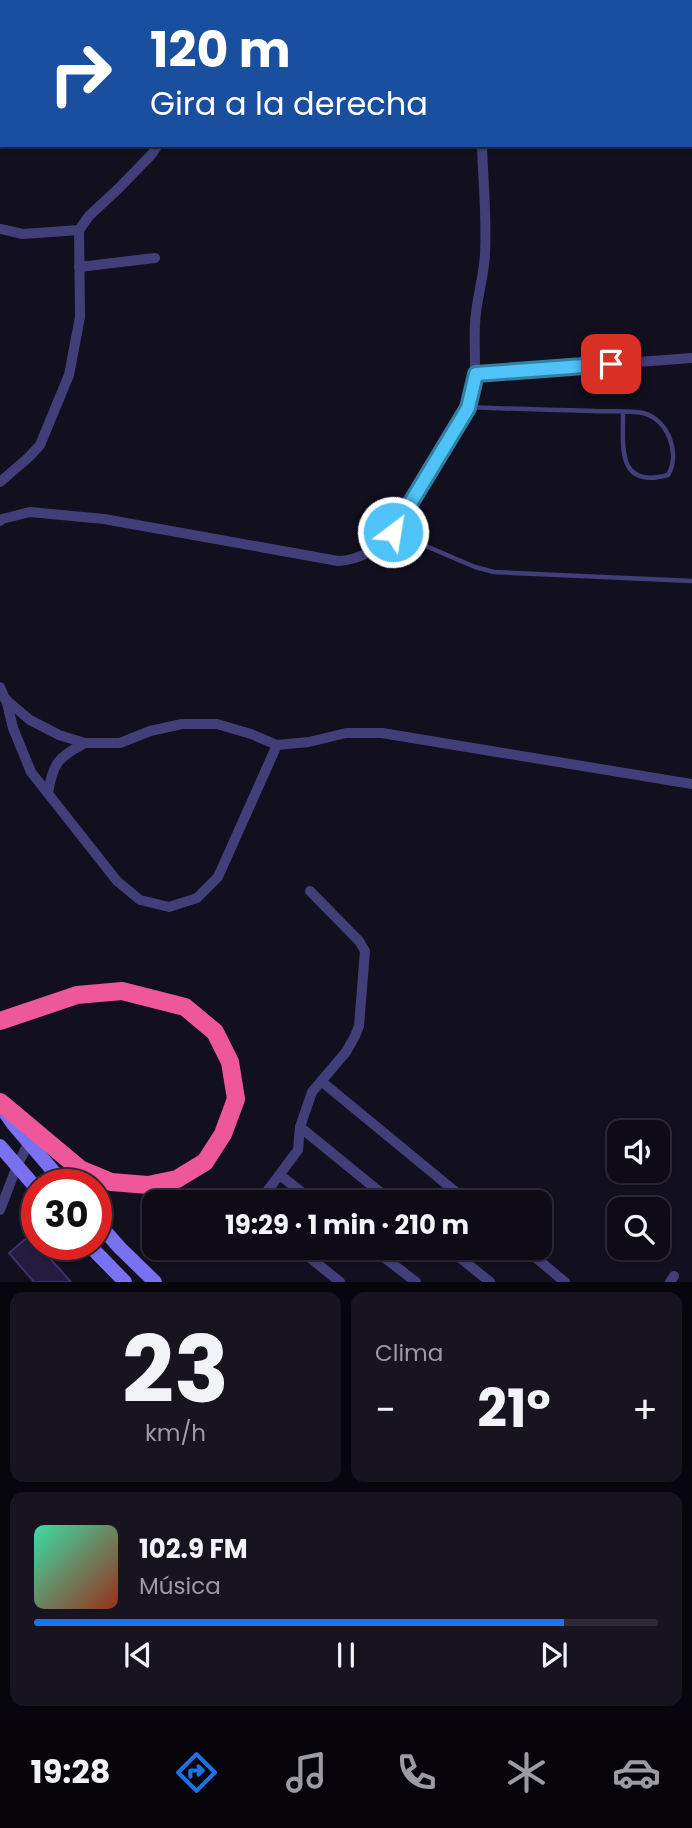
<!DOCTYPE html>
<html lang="es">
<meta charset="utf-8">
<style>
:root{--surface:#0e0b17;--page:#171420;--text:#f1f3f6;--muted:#9b9ba1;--line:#2e2b36;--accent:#1a73e8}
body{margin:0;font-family:Poppins,sans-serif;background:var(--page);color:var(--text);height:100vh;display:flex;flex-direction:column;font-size:26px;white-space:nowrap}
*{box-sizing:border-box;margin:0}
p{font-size:23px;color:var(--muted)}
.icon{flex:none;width:38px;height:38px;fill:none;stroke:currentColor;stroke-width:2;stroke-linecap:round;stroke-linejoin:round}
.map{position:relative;height:1282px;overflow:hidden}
.side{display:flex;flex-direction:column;gap:10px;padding:10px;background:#08060d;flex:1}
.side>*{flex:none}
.top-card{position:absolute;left:0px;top:0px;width:693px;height:147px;box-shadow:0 2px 5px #0004,0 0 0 2px var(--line);background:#1a4fa0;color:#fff;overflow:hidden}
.fabs{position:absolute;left:607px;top:1120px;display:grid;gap:14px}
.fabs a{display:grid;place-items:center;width:63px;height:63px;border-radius:14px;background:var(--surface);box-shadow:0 2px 5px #0004,0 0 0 2px var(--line);font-size:35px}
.speed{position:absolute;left:21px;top:1169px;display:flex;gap:14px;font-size:35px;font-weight:700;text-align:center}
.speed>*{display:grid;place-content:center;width:91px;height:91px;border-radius:50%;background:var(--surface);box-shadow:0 2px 5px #0004,0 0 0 2px var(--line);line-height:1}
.speed .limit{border:10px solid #d22;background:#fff;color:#111}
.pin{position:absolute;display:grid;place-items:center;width:60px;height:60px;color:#fff;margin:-30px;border-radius:14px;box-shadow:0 4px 10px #0006}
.me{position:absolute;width:77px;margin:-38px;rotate:31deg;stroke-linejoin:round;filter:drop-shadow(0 0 5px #0008)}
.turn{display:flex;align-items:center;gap:24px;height:147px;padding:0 35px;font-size:32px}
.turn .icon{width:91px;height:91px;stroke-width:2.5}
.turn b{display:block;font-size:49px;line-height:60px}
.big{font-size:52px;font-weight:700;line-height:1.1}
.side .widget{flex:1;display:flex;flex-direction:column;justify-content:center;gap:10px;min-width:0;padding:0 24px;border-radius:14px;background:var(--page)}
.side .dial{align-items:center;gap:0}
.dial b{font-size:91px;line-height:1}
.song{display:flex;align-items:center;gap:21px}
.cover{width:84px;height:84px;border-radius:10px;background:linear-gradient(135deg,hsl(160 70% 55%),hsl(10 70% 35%))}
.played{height:7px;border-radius:4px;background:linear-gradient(90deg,var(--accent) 85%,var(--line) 85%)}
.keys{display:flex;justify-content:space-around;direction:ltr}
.heat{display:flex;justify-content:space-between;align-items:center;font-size:38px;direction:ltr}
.side .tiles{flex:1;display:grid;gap:10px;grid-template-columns:1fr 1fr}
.widget:last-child{grid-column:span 2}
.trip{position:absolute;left:142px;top:1190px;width:410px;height:70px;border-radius:14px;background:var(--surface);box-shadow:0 2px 5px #0004,0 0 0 2px var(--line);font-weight:700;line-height:70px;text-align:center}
.tabs{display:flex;height:112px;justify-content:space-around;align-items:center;background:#060409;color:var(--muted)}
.tabs .icon{width:49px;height:49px}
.tabs .selected{color:var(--accent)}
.tabs b{font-size:32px;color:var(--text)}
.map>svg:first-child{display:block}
.building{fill:#241c3e;stroke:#3e3168;stroke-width:2}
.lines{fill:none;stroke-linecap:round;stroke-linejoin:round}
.lane{stroke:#423e7a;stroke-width:4.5}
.street{stroke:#423e7a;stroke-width:10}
.secondary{stroke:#7971f1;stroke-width:14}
.highway{stroke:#ef579b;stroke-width:18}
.route-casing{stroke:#337fa1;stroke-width:18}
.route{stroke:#4fc3f7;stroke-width:12}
</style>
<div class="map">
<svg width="692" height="1282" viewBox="0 0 692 1282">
<rect width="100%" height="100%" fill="#120f1f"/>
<path class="building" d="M30,1235L37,1244L71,1282H34L9,1253Z"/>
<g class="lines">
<g class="lane">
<path d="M468,407C510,409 552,410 594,411C610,412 628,410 643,413C668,419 681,454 668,475C617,489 623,448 623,412"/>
<path d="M393,532L475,567L494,572L692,581"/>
</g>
<g class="street">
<path d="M51,0L83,2"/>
<path d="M479,0V2"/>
<path d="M117,2V0"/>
<path d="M164,2L172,0"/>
<path d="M0,229L23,234L79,230"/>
<path d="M79,267L155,258"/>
<path d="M476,374L692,358"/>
<path d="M0,482L29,457L40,445L69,375L80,317L79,230L89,216L119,188L151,155L158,145"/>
<path d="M0,521L2,519L30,512L104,519L338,561C361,560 377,549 393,532L462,419C481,385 473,360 475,324C476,300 484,277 485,254C487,218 483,181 482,145"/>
<path d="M0,687L5,699L30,720L59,735L85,743H120L150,731L182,724H217L251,734L277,745L309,742L346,733H382L692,784"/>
<path d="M6,699L13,728L31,772L117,881L140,900L169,907L197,898L218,877L277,745"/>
<path d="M48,793C53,763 58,757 85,743"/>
<path d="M321,1081L468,1202"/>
<path d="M300,1127L392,1202"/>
<path d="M280,1175L314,1202"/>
<path d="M259,1202L298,1150L300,1127L312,1092L346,1052L355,1036L359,1026L365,951L359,941L310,891"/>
<path d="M0,1210L17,1166L29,1142"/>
<path d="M298,1248L340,1282"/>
<path d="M372,1248L416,1282"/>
<path d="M448,1248L490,1282"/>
<path d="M524,1248L565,1282"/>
<path d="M670,1282L674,1276"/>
</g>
<g class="secondary">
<path d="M4,1111L13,1124L65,1185"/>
<path d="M0,1146L37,1189"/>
<path d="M96,1221L120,1248L155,1282"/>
<path d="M88,1244L125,1282"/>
</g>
<path class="highway" d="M0,1021L77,995L122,991L185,1007L215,1032L230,1062L236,1099L223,1134L205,1162L177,1179L148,1185L111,1182L80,1169L0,1102"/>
</g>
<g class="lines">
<defs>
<path id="route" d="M393,532L468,408L476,374L611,364"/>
</defs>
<use href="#route" class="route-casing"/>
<use href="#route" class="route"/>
</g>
</svg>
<div class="fabs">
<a><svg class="icon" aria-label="sound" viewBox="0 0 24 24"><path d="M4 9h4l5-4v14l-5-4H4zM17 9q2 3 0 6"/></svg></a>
<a><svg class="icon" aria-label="search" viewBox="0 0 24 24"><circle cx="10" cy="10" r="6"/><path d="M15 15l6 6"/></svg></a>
</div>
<div class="speed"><div class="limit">30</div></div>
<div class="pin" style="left:611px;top:364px;background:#d93025"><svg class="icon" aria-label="arrive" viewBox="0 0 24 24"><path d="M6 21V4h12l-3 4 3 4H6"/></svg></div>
<svg class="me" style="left:393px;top:532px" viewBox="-20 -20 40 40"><circle r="17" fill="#4fc3f7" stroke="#fff" stroke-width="3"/><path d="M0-11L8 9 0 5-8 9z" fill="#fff"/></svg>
<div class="trip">19:29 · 1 min · 210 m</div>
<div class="top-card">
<div class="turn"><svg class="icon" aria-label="right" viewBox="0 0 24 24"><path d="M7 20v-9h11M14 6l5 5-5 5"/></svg><div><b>120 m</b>Gira a la derecha</div></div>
</div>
</div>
<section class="side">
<div class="tiles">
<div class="widget dial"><b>23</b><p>km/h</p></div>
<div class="widget"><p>Clima</p>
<div class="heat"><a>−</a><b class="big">21°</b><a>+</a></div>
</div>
<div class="widget">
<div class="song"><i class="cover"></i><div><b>102.9 FM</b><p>Música</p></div></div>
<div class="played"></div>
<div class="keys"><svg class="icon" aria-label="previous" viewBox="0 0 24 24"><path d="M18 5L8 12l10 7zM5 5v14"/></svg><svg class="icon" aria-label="pause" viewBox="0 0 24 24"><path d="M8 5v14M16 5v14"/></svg><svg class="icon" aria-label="next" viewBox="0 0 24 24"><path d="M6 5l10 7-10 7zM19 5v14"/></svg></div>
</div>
</div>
</section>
<nav class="tabs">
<b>19:28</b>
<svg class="icon selected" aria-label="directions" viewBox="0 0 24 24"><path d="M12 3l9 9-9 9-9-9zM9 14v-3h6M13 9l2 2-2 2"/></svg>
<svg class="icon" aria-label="music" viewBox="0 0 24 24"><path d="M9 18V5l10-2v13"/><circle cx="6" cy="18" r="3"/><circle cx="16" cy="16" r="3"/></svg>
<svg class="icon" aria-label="phone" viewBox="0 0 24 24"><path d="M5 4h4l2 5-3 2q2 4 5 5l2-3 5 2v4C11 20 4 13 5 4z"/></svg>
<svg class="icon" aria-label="climate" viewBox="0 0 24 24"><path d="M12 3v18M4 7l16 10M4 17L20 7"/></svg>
<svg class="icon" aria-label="car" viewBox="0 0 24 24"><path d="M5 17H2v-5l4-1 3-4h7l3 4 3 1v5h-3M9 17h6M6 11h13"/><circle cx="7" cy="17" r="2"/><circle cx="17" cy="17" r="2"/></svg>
</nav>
